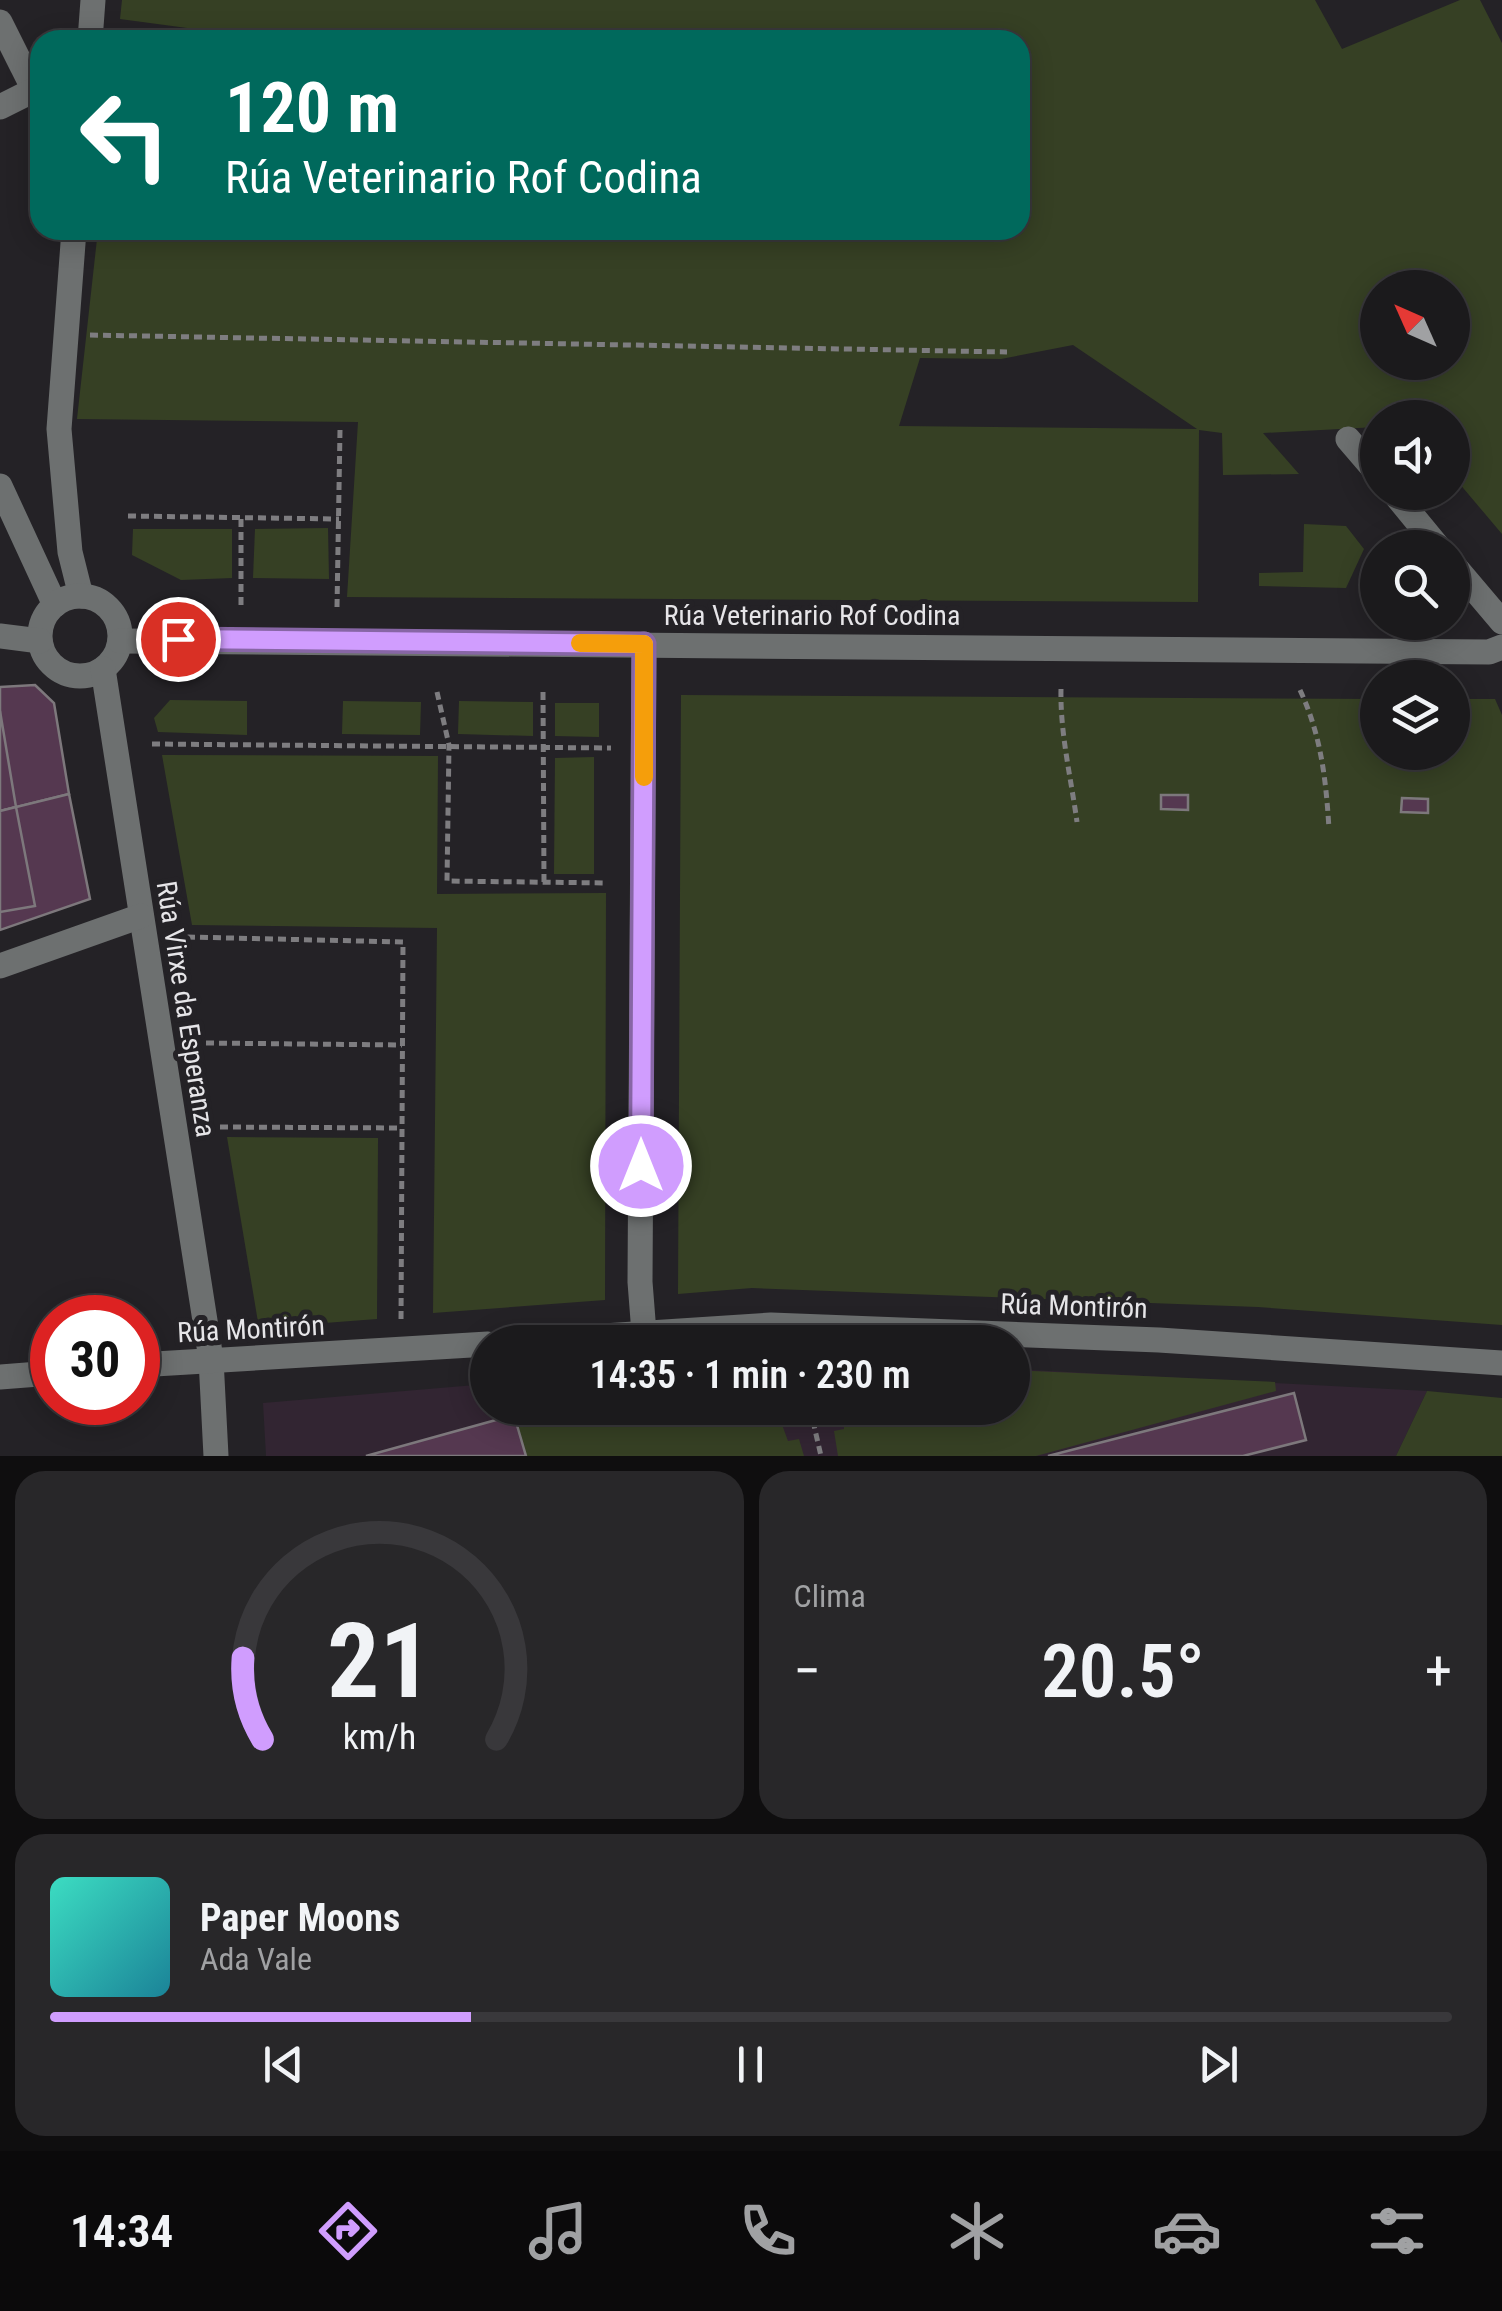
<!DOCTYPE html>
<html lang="es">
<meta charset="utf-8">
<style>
:root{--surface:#1b1a1c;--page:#282729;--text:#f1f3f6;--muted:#a0a1a3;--line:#39383b;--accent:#d09dfe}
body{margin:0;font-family:"Roboto Condensed",sans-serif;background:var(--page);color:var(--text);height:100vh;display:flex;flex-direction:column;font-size:38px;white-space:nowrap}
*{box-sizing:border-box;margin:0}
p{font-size:32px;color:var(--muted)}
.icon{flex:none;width:55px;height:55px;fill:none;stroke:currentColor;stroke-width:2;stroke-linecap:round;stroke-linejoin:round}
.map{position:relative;height:1456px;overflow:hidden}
.sheet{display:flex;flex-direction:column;gap:15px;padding:15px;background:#0f0e0f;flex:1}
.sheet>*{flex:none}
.guide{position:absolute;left:30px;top:30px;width:1000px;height:210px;border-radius:30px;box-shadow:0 5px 25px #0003,0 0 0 2px var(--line);background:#00695c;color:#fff;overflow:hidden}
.needle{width:65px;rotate:315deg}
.controls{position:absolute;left:1360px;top:270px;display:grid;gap:20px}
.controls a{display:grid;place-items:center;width:110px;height:110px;border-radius:50%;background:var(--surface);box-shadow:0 5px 25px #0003,0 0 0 2px var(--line);font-size:50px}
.speed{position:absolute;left:30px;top:1295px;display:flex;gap:20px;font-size:50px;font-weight:700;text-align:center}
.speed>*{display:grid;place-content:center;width:130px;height:130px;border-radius:50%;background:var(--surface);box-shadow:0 5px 25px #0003,0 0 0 2px var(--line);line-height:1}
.speed .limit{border:15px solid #d22;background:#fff;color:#111}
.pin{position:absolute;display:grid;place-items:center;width:85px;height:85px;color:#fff;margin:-42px;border:5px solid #fff;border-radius:50%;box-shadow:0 2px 10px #0007}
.me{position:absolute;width:110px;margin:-55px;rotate:0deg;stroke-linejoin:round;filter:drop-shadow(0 0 8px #0008)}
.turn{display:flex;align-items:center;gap:35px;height:210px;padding:0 30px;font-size:45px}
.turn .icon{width:130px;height:130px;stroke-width:2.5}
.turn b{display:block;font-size:70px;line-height:85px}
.big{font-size:75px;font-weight:600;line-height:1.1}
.sheet .card{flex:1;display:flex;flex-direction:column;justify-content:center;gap:15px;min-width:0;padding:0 35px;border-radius:30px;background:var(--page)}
.sheet .dial{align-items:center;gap:0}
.dial svg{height:260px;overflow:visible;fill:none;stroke:var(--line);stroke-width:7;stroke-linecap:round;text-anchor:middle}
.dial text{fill:var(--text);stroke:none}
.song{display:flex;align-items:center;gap:30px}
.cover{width:120px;height:120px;border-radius:15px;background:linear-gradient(135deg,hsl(170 70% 55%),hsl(190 70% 35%))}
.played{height:10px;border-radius:5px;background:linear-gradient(90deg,var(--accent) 30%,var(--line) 30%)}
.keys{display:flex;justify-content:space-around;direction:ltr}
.heat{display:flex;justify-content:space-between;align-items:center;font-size:55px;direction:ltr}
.sheet .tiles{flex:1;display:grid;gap:15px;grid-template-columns:1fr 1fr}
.card:last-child{grid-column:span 2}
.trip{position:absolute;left:470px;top:1325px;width:560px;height:100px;border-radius:50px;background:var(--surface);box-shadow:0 5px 25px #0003,0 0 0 2px var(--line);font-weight:600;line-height:100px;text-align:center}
.dock{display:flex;height:160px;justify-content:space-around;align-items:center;background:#0b0a0b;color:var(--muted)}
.dock .icon{width:70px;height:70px}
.dock .active{color:var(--accent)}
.dock b{font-size:45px;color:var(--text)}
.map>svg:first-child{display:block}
.education{fill:#322532}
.green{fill:#364024;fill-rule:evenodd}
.building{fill:#553850;stroke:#7d787c;stroke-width:2.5}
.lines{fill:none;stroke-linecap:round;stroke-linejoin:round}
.path{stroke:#7e7d80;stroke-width:5;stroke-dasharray:8 5;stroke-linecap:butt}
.minor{stroke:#6d7070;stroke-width:25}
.route-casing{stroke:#8766a5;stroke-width:25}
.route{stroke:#d09dfe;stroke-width:18}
.slow{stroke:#f59e0b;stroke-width:18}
.labels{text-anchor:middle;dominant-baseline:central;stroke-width:10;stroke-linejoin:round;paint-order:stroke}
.street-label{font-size:28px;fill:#e6e5e8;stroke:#242226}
</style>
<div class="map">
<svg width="1502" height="1456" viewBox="0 0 1502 1456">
<rect width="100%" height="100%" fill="#242226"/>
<path class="education" d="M1013,1369L1427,1391L1396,1456H266L263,1403L487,1384L488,1408H1012Z"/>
<g class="green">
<path d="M122,0H1315L1342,49L1460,0H1480L1502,43V534L1453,476L1452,418H1378L1377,427L1263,433L1299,474L1223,475L1222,433L1199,430L1198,602L347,597L358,422L77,419L98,230H1020V40H218L217,32L120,19ZM1378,288H1452V362H1378ZM1073,345L1197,429L899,426L920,358L1001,359Z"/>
<path d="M1304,524L1346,526L1364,549L1346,588L1259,586V573L1303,572Z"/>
<path d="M328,528L329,579L253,578L255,529Z"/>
<path d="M133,529H232V578L181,580L132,555Z"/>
<path d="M681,695L1377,699L1378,752H1452L1453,699H1495L1502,715V1325L1258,1307L752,1288L678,1294Z"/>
<path d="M170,700L247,701V735L158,732L154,718Z"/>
<path d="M343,701L421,702L420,735L342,734Z"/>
<path d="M459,701L533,702V736L458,734Z"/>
<path d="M555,703H599V737L555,736Z"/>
<path d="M162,755L438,756L437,894L606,893L605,1300L433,1313L437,928L192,925Z"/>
<path d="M594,757V874H554L555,758Z"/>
<path d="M227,1137L378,1138L377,1319L259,1328Z"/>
<path d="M1013,1370L1275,1382L1276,1391L1036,1456H838L834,1431L844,1429V1408H1012Z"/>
<path d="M1427,1391L1502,1398V1456H1396Z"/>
<path d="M513,1408H776L788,1441L799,1439L804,1456H526Z"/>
</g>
<g class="building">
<path d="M35,685L54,703L69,794L0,811V687Z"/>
<path d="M0,711L16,807L0,811Z"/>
<path d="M69,794L90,899L0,930V811Z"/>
<path d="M1161,795H1188V810L1161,809Z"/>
<path d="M1402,798L1428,799V813L1401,812Z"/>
<path d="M16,807L35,906L0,912V811Z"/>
<path d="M1294,1393L1306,1440L1243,1456H1048Z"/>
<path d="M514,1415L526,1456H366Z"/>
</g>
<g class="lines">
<g class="path">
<path d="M90,335L1007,352"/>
<path d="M128,516L339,519"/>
<path d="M241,605V518"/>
<path d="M337,607L340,430"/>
<path d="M1061,689C1060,733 1071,778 1077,822"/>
<path d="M1300,690C1321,735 1326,779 1329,829"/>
<path d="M437,692L449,745L447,881L607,883"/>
<path d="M543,692L544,882"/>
<path d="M152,744L611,748"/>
<path d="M187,937L403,942L401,1323"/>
<path d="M206,1043L402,1045"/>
<path d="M220,1127L402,1128"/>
<path d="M810,1408L821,1456"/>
</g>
<g class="minor">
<path d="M0,22L34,90"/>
<path d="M90,40L93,0"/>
<path d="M0,107L34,90L40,94"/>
<path d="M74,230L59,429L70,552L81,596"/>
<path d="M1348,439L1378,474"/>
<path d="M0,486L55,605"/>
<path d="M1393,492L1439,548"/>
<path d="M1452,563L1502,622"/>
<circle cx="80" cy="636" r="40"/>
<path d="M0,636L40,641"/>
<path d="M120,641L1489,652L1502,647"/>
<path d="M103,669L211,1359L216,1456"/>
<path d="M0,966L141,916"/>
<path d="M644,1333L640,1282L644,644"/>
<path d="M511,1342L771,1325L1159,1340L1502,1363"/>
<path d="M138,1365L488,1344"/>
<path d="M0,1377L52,1373"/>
</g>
</g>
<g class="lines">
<defs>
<path id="route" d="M178,639L644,644L641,1166"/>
</defs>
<use href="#route" class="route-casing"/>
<use href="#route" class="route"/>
<path class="slow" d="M580,643L644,644V777"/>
</g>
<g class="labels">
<g class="street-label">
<text x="812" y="615">Rúa Veterinario Rof Codina</text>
<text transform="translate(186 1009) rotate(81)">Rúa Virxe da Esperanza</text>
<text transform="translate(1074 1306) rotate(2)">Rúa Montirón</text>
<text transform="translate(251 1329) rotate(-3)">Rúa Montirón</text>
</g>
</g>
</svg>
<div class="controls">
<a><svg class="needle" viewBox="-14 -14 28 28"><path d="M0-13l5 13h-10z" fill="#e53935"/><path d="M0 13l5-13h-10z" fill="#a0a1a3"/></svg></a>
<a><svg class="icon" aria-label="sound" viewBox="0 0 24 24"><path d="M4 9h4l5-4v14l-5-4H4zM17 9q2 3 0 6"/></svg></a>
<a><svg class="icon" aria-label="search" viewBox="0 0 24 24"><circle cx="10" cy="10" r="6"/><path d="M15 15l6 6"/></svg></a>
<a><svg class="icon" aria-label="layers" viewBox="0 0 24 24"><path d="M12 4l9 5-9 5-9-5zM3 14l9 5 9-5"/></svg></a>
</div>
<div class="speed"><div class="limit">30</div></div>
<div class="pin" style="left:178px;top:639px;background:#d93025"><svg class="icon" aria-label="arrive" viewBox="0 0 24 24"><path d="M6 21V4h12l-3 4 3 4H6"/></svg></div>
<svg class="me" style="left:641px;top:1166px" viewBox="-20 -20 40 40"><circle r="17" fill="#d09dfe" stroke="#fff" stroke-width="3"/><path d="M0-11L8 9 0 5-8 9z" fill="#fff"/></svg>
<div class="trip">14:35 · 1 min · 230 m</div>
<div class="guide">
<div class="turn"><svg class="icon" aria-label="left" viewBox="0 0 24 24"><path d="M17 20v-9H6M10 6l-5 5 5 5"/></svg><div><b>120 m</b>Rúa Veterinario Rof Codina</div></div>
</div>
</div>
<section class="sheet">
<div class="tiles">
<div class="card dial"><svg viewBox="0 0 100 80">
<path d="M14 69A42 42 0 1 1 86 69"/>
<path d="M14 69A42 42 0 0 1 8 44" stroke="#d09dfe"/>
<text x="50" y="56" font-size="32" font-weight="700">21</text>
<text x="50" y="72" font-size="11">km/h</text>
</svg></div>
<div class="card"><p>Clima</p>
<div class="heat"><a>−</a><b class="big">20.5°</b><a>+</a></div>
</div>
<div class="card">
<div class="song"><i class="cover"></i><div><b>Paper Moons</b><p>Ada Vale</p></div></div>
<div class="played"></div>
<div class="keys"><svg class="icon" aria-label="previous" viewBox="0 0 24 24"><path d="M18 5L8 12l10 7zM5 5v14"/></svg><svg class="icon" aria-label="pause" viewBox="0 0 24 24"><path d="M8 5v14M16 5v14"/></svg><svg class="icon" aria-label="next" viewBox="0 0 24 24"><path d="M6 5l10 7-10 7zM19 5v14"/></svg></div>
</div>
</div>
</section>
<nav class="dock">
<b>14:34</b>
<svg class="icon active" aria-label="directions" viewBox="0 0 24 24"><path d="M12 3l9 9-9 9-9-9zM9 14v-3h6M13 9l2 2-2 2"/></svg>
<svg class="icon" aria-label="music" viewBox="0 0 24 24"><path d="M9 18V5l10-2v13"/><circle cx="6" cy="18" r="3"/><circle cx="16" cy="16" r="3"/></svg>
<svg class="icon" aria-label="phone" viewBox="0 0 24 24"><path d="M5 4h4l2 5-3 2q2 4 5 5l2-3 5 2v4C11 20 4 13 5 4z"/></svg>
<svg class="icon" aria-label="climate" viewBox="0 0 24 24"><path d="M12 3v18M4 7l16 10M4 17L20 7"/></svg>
<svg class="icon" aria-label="car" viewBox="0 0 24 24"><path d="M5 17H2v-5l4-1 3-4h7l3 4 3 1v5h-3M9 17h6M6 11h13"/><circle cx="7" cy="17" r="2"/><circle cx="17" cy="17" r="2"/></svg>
<svg class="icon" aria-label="filters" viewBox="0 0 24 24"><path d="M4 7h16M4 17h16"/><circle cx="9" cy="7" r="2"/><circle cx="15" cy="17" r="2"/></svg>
</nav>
